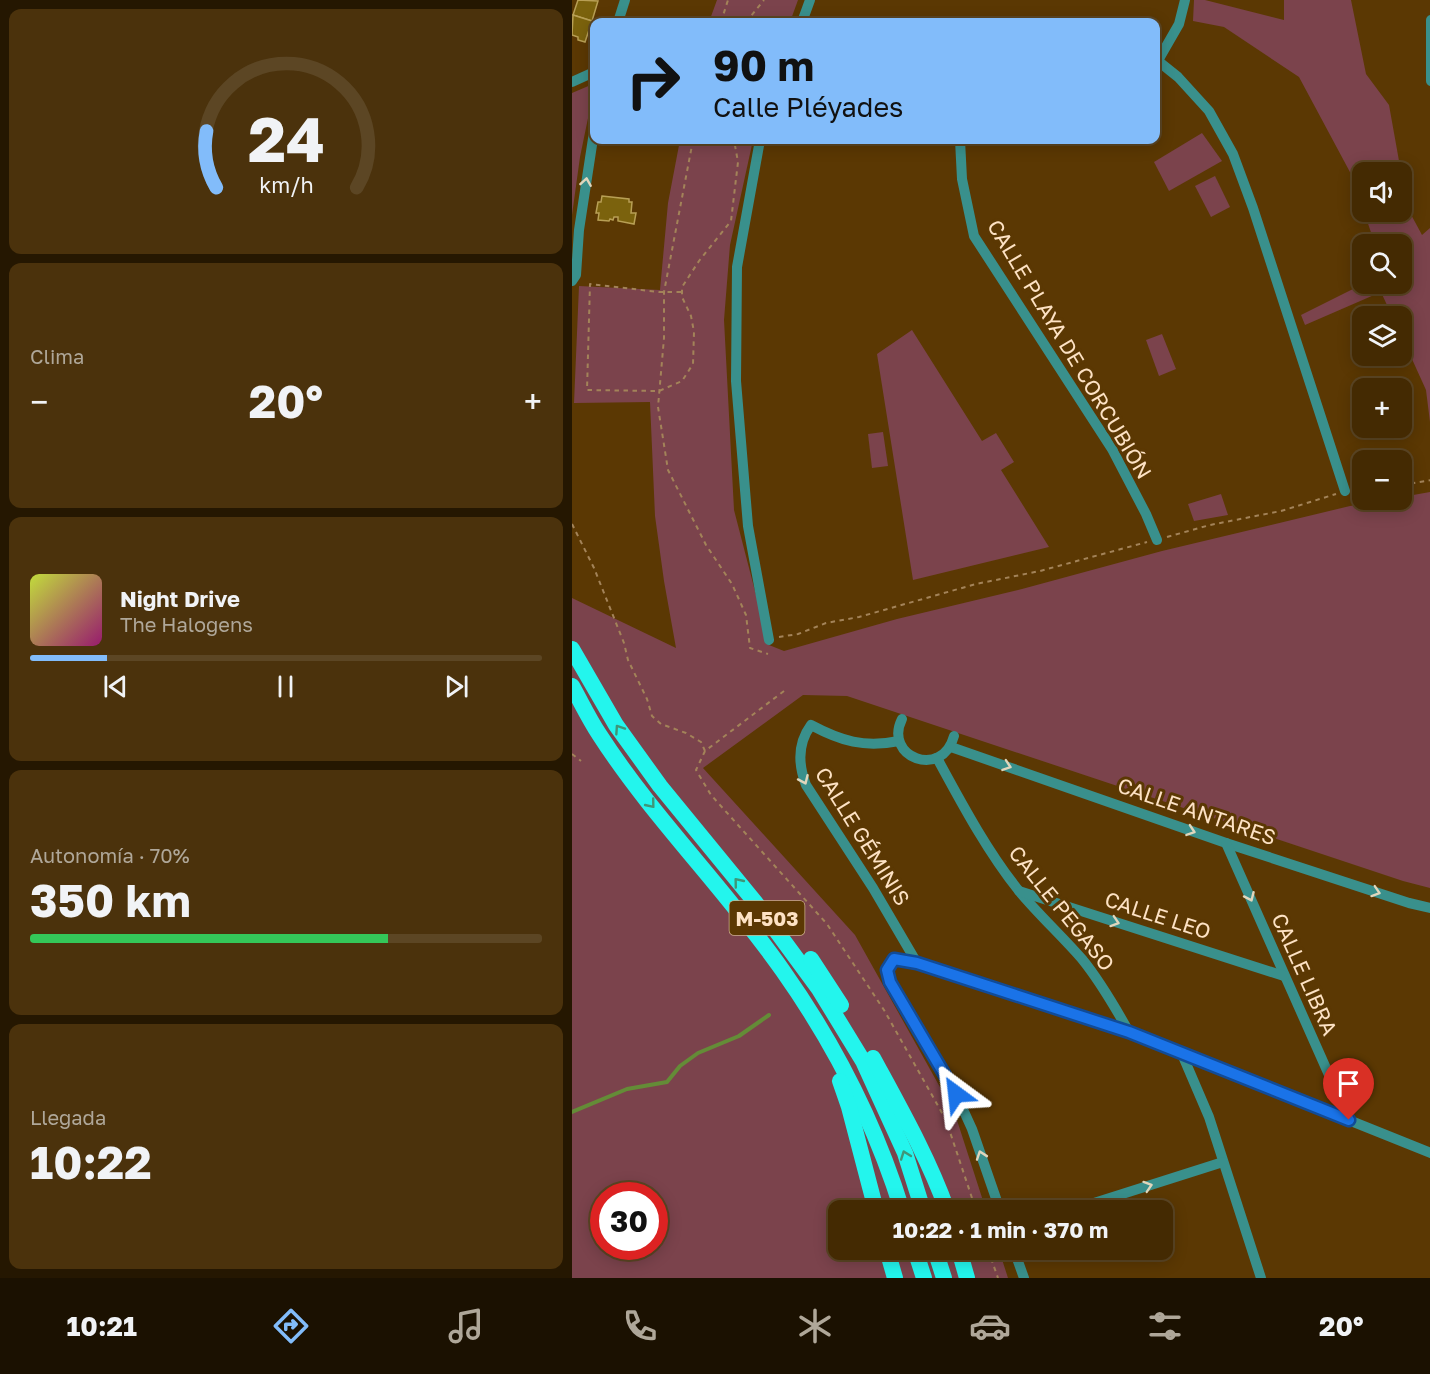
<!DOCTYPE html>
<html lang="es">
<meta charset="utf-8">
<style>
:root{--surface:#442a02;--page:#4b320c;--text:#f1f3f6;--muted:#afa799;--line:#5c4624;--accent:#82bcfa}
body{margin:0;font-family:"Golos Text",sans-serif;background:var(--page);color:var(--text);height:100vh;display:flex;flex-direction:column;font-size:22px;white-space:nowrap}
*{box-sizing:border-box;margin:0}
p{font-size:20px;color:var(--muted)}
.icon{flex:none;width:33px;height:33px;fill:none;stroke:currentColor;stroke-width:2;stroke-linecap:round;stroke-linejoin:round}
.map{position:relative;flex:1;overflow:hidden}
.sheet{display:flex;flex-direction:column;gap:9px;padding:9px;background:#251701;width:572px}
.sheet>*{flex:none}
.hud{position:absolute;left:18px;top:18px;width:570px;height:126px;border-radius:12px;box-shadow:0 3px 15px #0003,0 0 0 2px var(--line);background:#82bcfa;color:#111;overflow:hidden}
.buttons{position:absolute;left:780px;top:162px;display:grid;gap:12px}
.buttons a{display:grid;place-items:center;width:60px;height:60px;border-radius:12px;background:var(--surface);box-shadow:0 3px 15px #0003,0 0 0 2px var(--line);font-size:30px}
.speed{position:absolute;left:18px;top:1182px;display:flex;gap:12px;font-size:30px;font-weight:700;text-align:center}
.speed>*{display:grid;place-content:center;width:78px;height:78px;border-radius:50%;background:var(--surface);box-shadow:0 3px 15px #0003,0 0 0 2px var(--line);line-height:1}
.speed .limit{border:9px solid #d22;background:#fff;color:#111}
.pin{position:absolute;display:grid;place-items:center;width:51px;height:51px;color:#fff;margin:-62px -26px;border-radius:50% 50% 50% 0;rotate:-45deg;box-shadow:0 0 6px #0007}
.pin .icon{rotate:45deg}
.me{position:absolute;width:66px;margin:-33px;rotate:330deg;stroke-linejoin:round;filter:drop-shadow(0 0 4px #0008)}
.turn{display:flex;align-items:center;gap:21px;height:126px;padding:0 24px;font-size:27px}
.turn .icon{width:78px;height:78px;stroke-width:2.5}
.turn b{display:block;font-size:42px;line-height:51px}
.big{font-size:45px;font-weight:700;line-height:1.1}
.sheet .widget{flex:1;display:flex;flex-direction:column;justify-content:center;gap:9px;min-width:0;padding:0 21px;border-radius:12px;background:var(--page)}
.sheet .dial{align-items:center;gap:0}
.dial svg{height:156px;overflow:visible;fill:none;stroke:var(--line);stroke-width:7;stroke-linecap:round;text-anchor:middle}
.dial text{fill:var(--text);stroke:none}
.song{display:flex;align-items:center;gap:18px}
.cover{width:72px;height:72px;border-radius:9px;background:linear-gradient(135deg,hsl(70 70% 55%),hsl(320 70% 35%))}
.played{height:6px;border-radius:3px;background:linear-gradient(90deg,var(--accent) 15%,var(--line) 15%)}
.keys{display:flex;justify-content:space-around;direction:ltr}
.heat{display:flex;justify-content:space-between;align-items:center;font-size:33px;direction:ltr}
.charge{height:9px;border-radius:4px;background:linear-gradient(90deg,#34c759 70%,var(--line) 0)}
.trip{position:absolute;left:256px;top:1200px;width:345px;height:60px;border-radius:12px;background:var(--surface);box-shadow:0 3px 15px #0003,0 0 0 2px var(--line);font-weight:700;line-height:60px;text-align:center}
.tabs{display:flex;height:96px;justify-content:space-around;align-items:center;background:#1b1101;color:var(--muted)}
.tabs .icon{width:42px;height:42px}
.tabs .selected{color:var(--accent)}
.tabs b{font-size:27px;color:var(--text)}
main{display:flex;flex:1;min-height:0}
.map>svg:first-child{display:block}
.green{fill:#7b434c;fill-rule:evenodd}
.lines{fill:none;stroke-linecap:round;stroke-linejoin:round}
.stream{stroke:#648c37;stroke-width:4}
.building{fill:#7b620d;stroke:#b89f55;stroke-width:1.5}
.path{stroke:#a38359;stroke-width:2;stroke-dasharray:4.5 4.5;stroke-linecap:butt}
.minor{stroke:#39908c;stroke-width:10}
.highway{stroke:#23f5ed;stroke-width:16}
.oneway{stroke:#e0d6bc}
.oneway2{stroke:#3f9678}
.route-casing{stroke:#114b97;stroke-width:15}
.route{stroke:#1a73e8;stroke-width:10}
.labels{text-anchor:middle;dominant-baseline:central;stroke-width:6;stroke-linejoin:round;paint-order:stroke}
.shield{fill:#5b3803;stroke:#ccaf8a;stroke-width:1.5}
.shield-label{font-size:20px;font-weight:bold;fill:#fde2c4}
.street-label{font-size:21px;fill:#fde2c4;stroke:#5b3803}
</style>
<main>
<section class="sheet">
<div class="widget dial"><svg viewBox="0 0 100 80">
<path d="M14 69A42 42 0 1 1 86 69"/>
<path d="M14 69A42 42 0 0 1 9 40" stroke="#82bcfa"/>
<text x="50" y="56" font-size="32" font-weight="700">24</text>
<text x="50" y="72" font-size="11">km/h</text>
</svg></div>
<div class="widget"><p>Clima</p>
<div class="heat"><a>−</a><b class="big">20°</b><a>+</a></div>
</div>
<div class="widget">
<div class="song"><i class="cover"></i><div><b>Night Drive</b><p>The Halogens</p></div></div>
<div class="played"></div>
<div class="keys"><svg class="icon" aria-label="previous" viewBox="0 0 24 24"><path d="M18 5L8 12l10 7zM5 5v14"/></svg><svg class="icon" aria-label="pause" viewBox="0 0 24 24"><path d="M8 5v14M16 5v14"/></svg><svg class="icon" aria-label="next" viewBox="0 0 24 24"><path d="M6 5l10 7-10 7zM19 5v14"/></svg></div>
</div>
<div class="widget"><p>Autonomía · 70%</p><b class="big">350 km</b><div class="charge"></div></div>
<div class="widget"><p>Llegada</p><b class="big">10:22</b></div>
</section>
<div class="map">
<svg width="859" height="1278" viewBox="0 0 859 1278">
<rect width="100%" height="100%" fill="#5b3803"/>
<g class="green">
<path d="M145,0H226L218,22H137Z"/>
<path d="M622,0H633L712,20V0H779L794,74L817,105L829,172H790V208L779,174L727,77L652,27L621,21Z"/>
<path d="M21,84L22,89L8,157L0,215V93Z"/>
<path d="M630,133L650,161L597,191L582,162Z"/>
<path d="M108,140H181L158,245L152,320L162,510L197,645L212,651L325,619L450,589L590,551L778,506L815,500H830V497L858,492V888L831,881L275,696L231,695L131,768L283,935L383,1114L414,1210H267V1250H427L436,1278H0V598L104,648L92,581L83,516L78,402L2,403L7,286L88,290L96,203ZM32,1196H82V1246H32Z"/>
<path d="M830,173L836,209L850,235L858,228V422L854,390L830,337V316H820L809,292L733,325L729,315L791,284H830V244H803L792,212H830Z"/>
<path d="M643,176L658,207L639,217L623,186Z"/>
<path d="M340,330L410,441L424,433L442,462L429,470L477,547L341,580L305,354Z"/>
<path d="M590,334L604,369L587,376L574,340Z"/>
<path d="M311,432L316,466L300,468L296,434Z"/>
<path d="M649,494L656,515L622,521L616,504Z"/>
</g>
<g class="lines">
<path class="stream" d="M0,1112L55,1089L95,1082L108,1066L126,1053L167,1036L197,1015"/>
</g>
<g class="building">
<path d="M6,0L26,1L20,21L1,15Z"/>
<path d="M1,15L20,21L13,42L6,40V37L0,35Z"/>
<path d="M30,196L57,199V202H60L59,213H64L62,224L46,221V217H42L41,220L38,219L37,221L26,220L27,213H24L26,202H29Z"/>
</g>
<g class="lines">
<g class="path">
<path d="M149,22L156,0"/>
<path d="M174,22L192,0"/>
<path d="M121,140L92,292V338L86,407L96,470L134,545L160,584L174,615L178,648L196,654"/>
<path d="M109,292H87L18,284L15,390L87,391L110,381L121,364L122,332L119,316L110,297V287L127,261L159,221L166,162L162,140"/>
<path d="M830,485L859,480"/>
<path d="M0,524L22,568L52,643L56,660L75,699L80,716L89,724L114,733L129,742L133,751"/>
<path d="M595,537L638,525L709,511L764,494"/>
<path d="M207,637L226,634L254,623L287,617L404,584L468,571L575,542"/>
<path d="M212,691L133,751L124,770L139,795L255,924L312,1010L374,1120L404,1210"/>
<path d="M0,754L9,761"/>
<path d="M416,1250L426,1278"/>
</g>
<g class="minor">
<path d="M859,20V81"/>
<path d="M46,22L53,0"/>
<path d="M230,22L238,0"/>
<path d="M586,61L606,77L637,111L661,154L681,208L773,491"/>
<path d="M584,64L607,24L613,0"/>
<path d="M0,82L22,72"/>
<path d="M188,140L165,267L164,381L176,526L197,640"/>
<path d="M388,140L390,179L402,236L540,449L574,514L585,540"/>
<path d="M0,281L4,275L7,230L22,132"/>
<path d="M330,719C311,757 370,780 382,736"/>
<path d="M327,741C292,748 269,741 239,725C225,744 226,764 234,785L301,888L345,963"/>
<path d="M379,747L654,843L837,903L859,908"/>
<path d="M365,758C390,804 415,851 447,891C467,915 490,936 510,959C528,981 543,1007 557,1032L859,1153"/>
<path d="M654,843L777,1120"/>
<path d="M447,891L712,976"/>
<path d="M610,1054L637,1117L689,1278"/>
<path d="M428,1210L400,1129L384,1094L318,982L315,970L322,959L345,963L557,1032"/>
<path d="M500,1210L651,1162"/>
<path d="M442,1250L452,1278"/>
</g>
<g class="highway">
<path d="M0,649L44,725L88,786L183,902L247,989L291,1061L333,1153L351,1210"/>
<path d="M0,686C9,702 17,719 27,734C81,818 154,889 211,971C264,1046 303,1123 330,1210"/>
<path d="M239,959L269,1005"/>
<path d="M301,1058C328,1108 356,1157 375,1210"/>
<path d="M268,1081L277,1107L304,1210"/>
<path d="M315,1250L323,1278"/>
<path d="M343,1250L352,1278"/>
<path d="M363,1250L372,1278"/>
<path d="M387,1250L395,1278"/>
</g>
</g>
<defs><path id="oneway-chevron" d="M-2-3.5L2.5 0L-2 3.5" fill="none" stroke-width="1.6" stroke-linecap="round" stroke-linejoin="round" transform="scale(1.5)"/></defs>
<g class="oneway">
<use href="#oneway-chevron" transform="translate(14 182) rotate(-81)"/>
<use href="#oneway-chevron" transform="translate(435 766) rotate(19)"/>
<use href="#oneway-chevron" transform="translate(232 780) rotate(66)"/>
<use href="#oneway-chevron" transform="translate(619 831) rotate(19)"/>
<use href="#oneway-chevron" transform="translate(804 892) rotate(18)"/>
<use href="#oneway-chevron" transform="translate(678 897) rotate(66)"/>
<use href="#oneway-chevron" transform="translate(543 922) rotate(18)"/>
<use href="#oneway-chevron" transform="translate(409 1155) rotate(-109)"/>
<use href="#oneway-chevron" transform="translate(576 1186) rotate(-18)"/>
</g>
<g class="oneway2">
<use href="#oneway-chevron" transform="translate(47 729) rotate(-124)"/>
<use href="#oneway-chevron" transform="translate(79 804) rotate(51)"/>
<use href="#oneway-chevron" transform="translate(166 882) rotate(-129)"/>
<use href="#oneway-chevron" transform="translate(333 1155) rotate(-110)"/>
</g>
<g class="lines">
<defs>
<path id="route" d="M384,1094L318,982L315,970L322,959L345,963L557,1032L777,1120"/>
</defs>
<use href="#route" class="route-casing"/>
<use href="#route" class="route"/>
</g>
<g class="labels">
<rect class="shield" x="157.5" y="901" width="75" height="34" rx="4.5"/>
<g class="shield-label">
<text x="195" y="918">M-503</text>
</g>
<g class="street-label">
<text transform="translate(498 349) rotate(59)">CALLE PLAYA DE CORCUBIÓN</text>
<text transform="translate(625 811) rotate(19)">CALLE ANTARES</text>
<text transform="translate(291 836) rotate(58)">CALLE GÉMINIS</text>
<text transform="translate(490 908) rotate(51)">CALLE PEGASO</text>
<text transform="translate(586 915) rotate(18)">CALLE LEO</text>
<text transform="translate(733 974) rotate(66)">CALLE LIBRA</text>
</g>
</g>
</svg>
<div class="buttons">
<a><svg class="icon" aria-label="sound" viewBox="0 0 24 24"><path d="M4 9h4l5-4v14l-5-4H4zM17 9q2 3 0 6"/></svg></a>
<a><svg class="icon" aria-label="search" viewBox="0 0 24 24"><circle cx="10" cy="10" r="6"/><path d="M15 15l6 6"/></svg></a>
<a><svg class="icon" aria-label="layers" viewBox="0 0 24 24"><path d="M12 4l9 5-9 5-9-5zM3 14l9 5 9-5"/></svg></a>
<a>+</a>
<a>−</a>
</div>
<div class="speed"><div class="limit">30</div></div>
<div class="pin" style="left:777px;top:1120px;background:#d93025"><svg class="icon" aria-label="arrive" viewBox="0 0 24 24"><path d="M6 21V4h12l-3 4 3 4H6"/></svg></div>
<svg class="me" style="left:384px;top:1094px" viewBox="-20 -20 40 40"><path d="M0-17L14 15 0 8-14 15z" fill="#1a73e8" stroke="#fff" stroke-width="4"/></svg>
<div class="trip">10:22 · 1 min · 370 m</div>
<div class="hud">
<div class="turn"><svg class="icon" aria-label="right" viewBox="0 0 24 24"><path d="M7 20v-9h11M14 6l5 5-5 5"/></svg><div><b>90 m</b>Calle Pléyades</div></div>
</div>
</div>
</main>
<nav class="tabs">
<b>10:21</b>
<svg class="icon selected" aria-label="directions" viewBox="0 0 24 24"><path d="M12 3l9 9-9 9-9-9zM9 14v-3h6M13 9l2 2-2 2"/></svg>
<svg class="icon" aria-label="music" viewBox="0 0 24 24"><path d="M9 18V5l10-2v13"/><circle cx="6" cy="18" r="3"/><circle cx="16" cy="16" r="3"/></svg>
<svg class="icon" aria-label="phone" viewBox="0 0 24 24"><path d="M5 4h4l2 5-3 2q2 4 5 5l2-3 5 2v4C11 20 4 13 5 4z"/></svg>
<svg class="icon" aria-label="climate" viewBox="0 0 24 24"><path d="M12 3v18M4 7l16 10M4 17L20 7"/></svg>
<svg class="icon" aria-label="car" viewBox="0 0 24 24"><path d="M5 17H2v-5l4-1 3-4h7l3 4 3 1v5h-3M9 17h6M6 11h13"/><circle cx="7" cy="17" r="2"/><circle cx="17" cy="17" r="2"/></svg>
<svg class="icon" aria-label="filters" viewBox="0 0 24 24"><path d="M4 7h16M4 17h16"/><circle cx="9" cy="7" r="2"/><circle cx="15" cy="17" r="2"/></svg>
<b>20°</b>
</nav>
